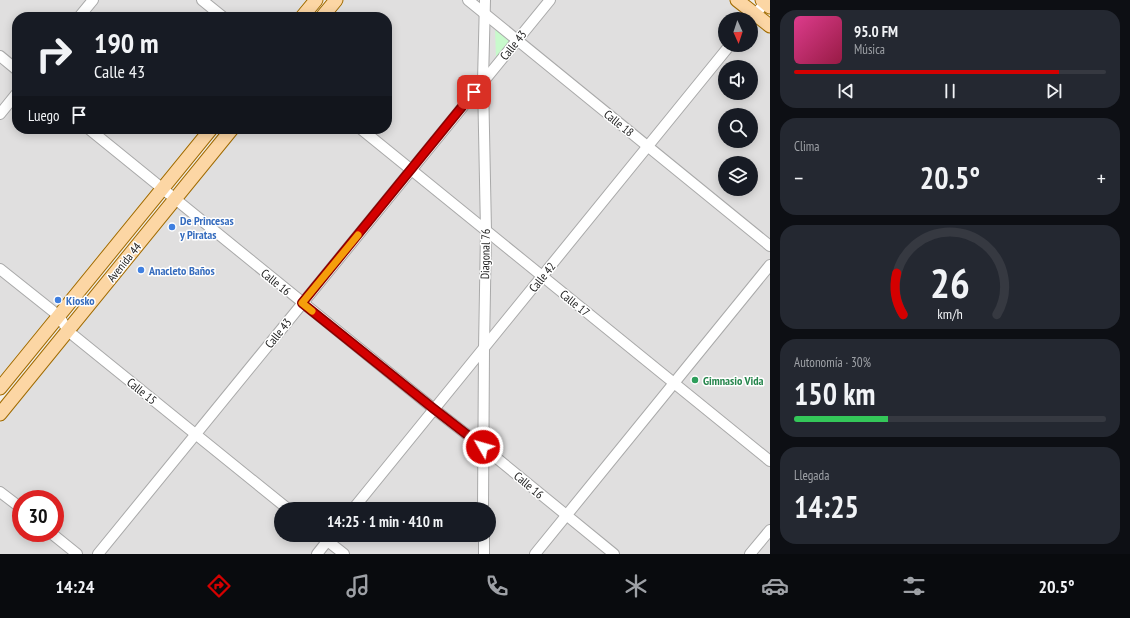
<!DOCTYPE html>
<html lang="es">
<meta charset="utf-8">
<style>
:root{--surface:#171b24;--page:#242831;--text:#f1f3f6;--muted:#9ea1a6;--line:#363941;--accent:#d40000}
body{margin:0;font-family:"PT Sans Narrow",sans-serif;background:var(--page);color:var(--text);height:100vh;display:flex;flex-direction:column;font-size:15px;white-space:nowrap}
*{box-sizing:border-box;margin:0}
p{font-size:13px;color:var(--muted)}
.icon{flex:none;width:22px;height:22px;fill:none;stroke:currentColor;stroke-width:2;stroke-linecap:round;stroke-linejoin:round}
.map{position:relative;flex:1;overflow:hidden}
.details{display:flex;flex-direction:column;gap:10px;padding:10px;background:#0d0f14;width:360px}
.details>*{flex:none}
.hud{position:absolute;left:12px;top:12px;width:380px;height:122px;border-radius:16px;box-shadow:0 2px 10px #0003;background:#171b24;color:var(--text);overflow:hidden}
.needle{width:26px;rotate:177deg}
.tools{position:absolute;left:718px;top:12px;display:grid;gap:8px}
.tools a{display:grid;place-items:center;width:40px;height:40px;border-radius:50%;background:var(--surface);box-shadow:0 2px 10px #0003;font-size:20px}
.speed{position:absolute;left:12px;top:490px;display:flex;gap:8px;font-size:20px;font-weight:700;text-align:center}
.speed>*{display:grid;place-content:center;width:52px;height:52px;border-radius:50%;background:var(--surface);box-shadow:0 2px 10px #0003;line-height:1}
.speed .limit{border:6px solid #d22;background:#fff;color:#111}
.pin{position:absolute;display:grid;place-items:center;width:34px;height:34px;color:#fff;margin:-17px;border-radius:8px;box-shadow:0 2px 6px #0006}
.me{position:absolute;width:44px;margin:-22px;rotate:308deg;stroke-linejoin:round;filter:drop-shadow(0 0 3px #0008)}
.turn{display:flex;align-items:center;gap:14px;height:84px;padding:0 16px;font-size:18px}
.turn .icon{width:52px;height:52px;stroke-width:2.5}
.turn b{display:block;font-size:28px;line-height:34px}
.then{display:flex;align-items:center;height:38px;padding:0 16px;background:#0003;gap:8px;font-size:15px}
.big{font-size:30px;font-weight:600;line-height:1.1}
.details .tile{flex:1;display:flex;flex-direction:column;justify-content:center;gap:6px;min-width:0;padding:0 14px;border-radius:16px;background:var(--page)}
.details .dial{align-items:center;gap:0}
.dial svg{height:104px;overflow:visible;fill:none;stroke:var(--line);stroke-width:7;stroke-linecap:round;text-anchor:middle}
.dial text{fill:var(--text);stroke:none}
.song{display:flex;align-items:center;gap:12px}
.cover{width:48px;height:48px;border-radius:6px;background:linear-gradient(135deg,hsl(330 70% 55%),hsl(340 70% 35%))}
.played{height:4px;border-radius:2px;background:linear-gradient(90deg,var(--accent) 85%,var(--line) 85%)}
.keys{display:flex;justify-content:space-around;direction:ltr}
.heat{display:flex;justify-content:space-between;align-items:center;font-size:22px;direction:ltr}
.charge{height:6px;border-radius:3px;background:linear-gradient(90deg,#34c759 30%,var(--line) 0)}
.trip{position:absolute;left:274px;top:502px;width:222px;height:40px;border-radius:20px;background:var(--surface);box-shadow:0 2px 10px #0003;font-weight:600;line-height:40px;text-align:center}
.tabs{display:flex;height:64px;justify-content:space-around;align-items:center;background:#090b0e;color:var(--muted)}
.tabs .icon{width:28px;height:28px}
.tabs .current{color:var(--accent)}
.tabs b{font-size:18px;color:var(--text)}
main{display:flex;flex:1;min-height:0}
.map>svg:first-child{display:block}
.residential{fill:#e0dfdf;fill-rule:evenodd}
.park{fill:#c8facc}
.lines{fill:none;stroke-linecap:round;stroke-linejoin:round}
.minor-casing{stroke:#a9a9a9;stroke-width:12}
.major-casing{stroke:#a06b00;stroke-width:15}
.minor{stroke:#fff;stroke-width:10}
.major{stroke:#fcd6a4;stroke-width:13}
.route-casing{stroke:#8a0000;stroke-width:10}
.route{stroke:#d40000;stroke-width:7}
.slow{stroke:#f59e0b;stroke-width:7}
.shop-dot{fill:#3f7fe0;stroke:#fff;stroke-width:1.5}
.leisure-dot{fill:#2e9e5b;stroke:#fff;stroke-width:1.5}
.labels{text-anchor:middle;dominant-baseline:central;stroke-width:3;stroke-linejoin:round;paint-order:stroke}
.street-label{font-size:12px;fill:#222;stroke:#fff}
.shop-label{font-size:12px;font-weight:bold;fill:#366cbe;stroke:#fff;text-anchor:start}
.leisure-label{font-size:12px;font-weight:bold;fill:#27864d;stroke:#fff;text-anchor:start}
</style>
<main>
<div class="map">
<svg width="770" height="554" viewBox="0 0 770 554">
<rect width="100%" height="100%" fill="#f2efe9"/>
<g class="residential">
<path d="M0,0H306L292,17H17V129H201L0,376Z"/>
<path d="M341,0H729L770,33V554H0V423L237,129H387V17H328ZM725,19H751V45H725ZM725,67H751V93H725ZM725,115H751V141H725ZM725,163H751V189H725ZM21,499H55V533H21ZM281,509H489V535H281Z"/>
</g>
<path class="park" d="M495,27L512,40L496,60Z"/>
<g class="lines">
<defs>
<g id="minor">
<path d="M202,0L223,17"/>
<path d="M468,0L770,246"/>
<path d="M79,17L93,0"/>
<path d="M751,20L767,0"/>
<path d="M0,56L17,70"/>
<path d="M0,114L17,93"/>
<path d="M89,129L434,409L483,447L614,554"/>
<path d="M361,129L770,461"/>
<path d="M0,269L59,316L68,331L288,509"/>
<path d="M0,492L21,508"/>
<path d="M353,509L730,45"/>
<path d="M483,509L484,349L486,231L483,81L485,0"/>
<path d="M51,533L77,554"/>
<path d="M320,535L344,554"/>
<path d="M484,535V554"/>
<path d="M98,554L550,0"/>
<path d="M317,554L332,535"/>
<path d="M535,554L770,265"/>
<path d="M750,554L770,530"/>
</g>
<g id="major">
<path d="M737,0L770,26"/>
<path d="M762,0L770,7"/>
<path d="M302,17L316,0"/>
<path d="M322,17L336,0"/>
<path d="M0,388L211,129"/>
<path d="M0,414L232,129"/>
</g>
</defs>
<use href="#minor" class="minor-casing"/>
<use href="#major" class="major-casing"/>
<use href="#minor" class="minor"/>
<use href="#major" class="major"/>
</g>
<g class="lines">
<defs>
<path id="route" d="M474,92L302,303L434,409L483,447"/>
</defs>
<use href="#route" class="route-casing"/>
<use href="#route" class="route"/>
<path class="slow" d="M312,311L302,303L358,235"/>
</g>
<g class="shop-dot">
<circle cx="172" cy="227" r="4"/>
<circle cx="141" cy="270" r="4"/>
<circle cx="58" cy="300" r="4"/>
</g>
<circle class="leisure-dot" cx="695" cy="380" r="4"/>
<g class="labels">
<g class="street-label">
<text transform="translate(513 45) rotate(-51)">Calle 43</text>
<text transform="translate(619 123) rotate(39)">Calle 18</text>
<text transform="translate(485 254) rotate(-89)">Diagonal 76</text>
<text transform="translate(124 262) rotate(-51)">Avenida 44</text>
<text transform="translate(542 277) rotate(-51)">Calle 42</text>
<text transform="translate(276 282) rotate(39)">Calle 16</text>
<text transform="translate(575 303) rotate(39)">Calle 17</text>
<text transform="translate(278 333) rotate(-51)">Calle 43</text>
<text transform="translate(142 391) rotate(39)">Calle 15</text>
<text transform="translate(529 485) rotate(40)">Calle 16</text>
</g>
<g class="shop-label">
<text x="180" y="220">De Princesas<tspan x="180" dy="14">y Piratas</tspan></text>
<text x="149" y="270">Anacleto Baños</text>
<text x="66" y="300">Kiosko</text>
</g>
<g class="leisure-label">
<text x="703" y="380">Gimnasio Vida</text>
</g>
</g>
</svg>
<div class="tools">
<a><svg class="needle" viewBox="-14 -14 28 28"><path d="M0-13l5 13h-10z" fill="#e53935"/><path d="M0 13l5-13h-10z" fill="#9ea1a6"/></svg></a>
<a><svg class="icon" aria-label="sound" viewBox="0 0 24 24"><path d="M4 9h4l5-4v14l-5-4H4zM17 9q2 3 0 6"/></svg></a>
<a><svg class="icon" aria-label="search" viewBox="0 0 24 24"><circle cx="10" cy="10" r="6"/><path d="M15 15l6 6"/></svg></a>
<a><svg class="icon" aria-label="layers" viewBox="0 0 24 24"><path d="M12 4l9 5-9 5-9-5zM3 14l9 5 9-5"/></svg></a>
</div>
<div class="speed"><div class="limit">30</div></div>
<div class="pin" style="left:474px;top:92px;background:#d93025"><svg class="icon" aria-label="arrive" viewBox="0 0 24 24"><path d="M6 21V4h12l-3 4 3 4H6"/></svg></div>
<svg class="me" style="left:483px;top:447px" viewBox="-20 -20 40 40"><circle r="17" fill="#d40000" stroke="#fff" stroke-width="3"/><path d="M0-11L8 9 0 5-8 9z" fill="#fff"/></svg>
<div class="trip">14:25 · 1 min · 410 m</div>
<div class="hud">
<div class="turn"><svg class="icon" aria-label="right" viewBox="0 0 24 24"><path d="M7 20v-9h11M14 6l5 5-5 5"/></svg><div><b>190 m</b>Calle 43</div></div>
<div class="then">Luego<svg class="icon" aria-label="arrive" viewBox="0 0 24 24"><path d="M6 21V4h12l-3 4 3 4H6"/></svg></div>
</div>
</div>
<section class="details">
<div class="tile">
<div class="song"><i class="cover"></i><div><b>95.0 FM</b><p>Música</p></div></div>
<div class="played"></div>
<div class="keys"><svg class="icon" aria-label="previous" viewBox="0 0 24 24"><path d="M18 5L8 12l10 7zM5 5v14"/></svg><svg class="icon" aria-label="pause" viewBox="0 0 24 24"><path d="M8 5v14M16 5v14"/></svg><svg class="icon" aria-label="next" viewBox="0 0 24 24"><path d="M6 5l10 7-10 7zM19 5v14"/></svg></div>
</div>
<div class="tile"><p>Clima</p>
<div class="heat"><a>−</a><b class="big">20.5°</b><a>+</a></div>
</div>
<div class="tile dial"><svg viewBox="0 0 100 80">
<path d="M14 69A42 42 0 1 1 86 69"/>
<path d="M14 69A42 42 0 0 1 9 37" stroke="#d40000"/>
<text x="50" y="56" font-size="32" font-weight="700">26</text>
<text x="50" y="72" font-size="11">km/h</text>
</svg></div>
<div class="tile"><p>Autonomía · 30%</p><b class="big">150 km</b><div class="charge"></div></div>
<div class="tile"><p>Llegada</p><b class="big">14:25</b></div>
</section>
</main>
<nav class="tabs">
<b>14:24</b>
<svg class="icon current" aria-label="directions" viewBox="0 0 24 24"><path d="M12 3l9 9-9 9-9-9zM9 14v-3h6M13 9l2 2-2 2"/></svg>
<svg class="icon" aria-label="music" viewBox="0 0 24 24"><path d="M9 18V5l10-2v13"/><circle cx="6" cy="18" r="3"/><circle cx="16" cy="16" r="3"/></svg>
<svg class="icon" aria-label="phone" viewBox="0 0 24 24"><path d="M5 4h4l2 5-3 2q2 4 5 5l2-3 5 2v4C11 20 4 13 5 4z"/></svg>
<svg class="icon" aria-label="climate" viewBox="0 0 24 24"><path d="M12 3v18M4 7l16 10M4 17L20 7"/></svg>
<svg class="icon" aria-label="car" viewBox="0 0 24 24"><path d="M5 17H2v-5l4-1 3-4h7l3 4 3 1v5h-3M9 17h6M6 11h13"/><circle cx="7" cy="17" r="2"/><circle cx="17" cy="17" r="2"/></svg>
<svg class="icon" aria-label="filters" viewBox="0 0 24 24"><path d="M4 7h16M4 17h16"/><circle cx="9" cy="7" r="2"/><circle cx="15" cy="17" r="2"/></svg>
<b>20.5°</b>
</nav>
